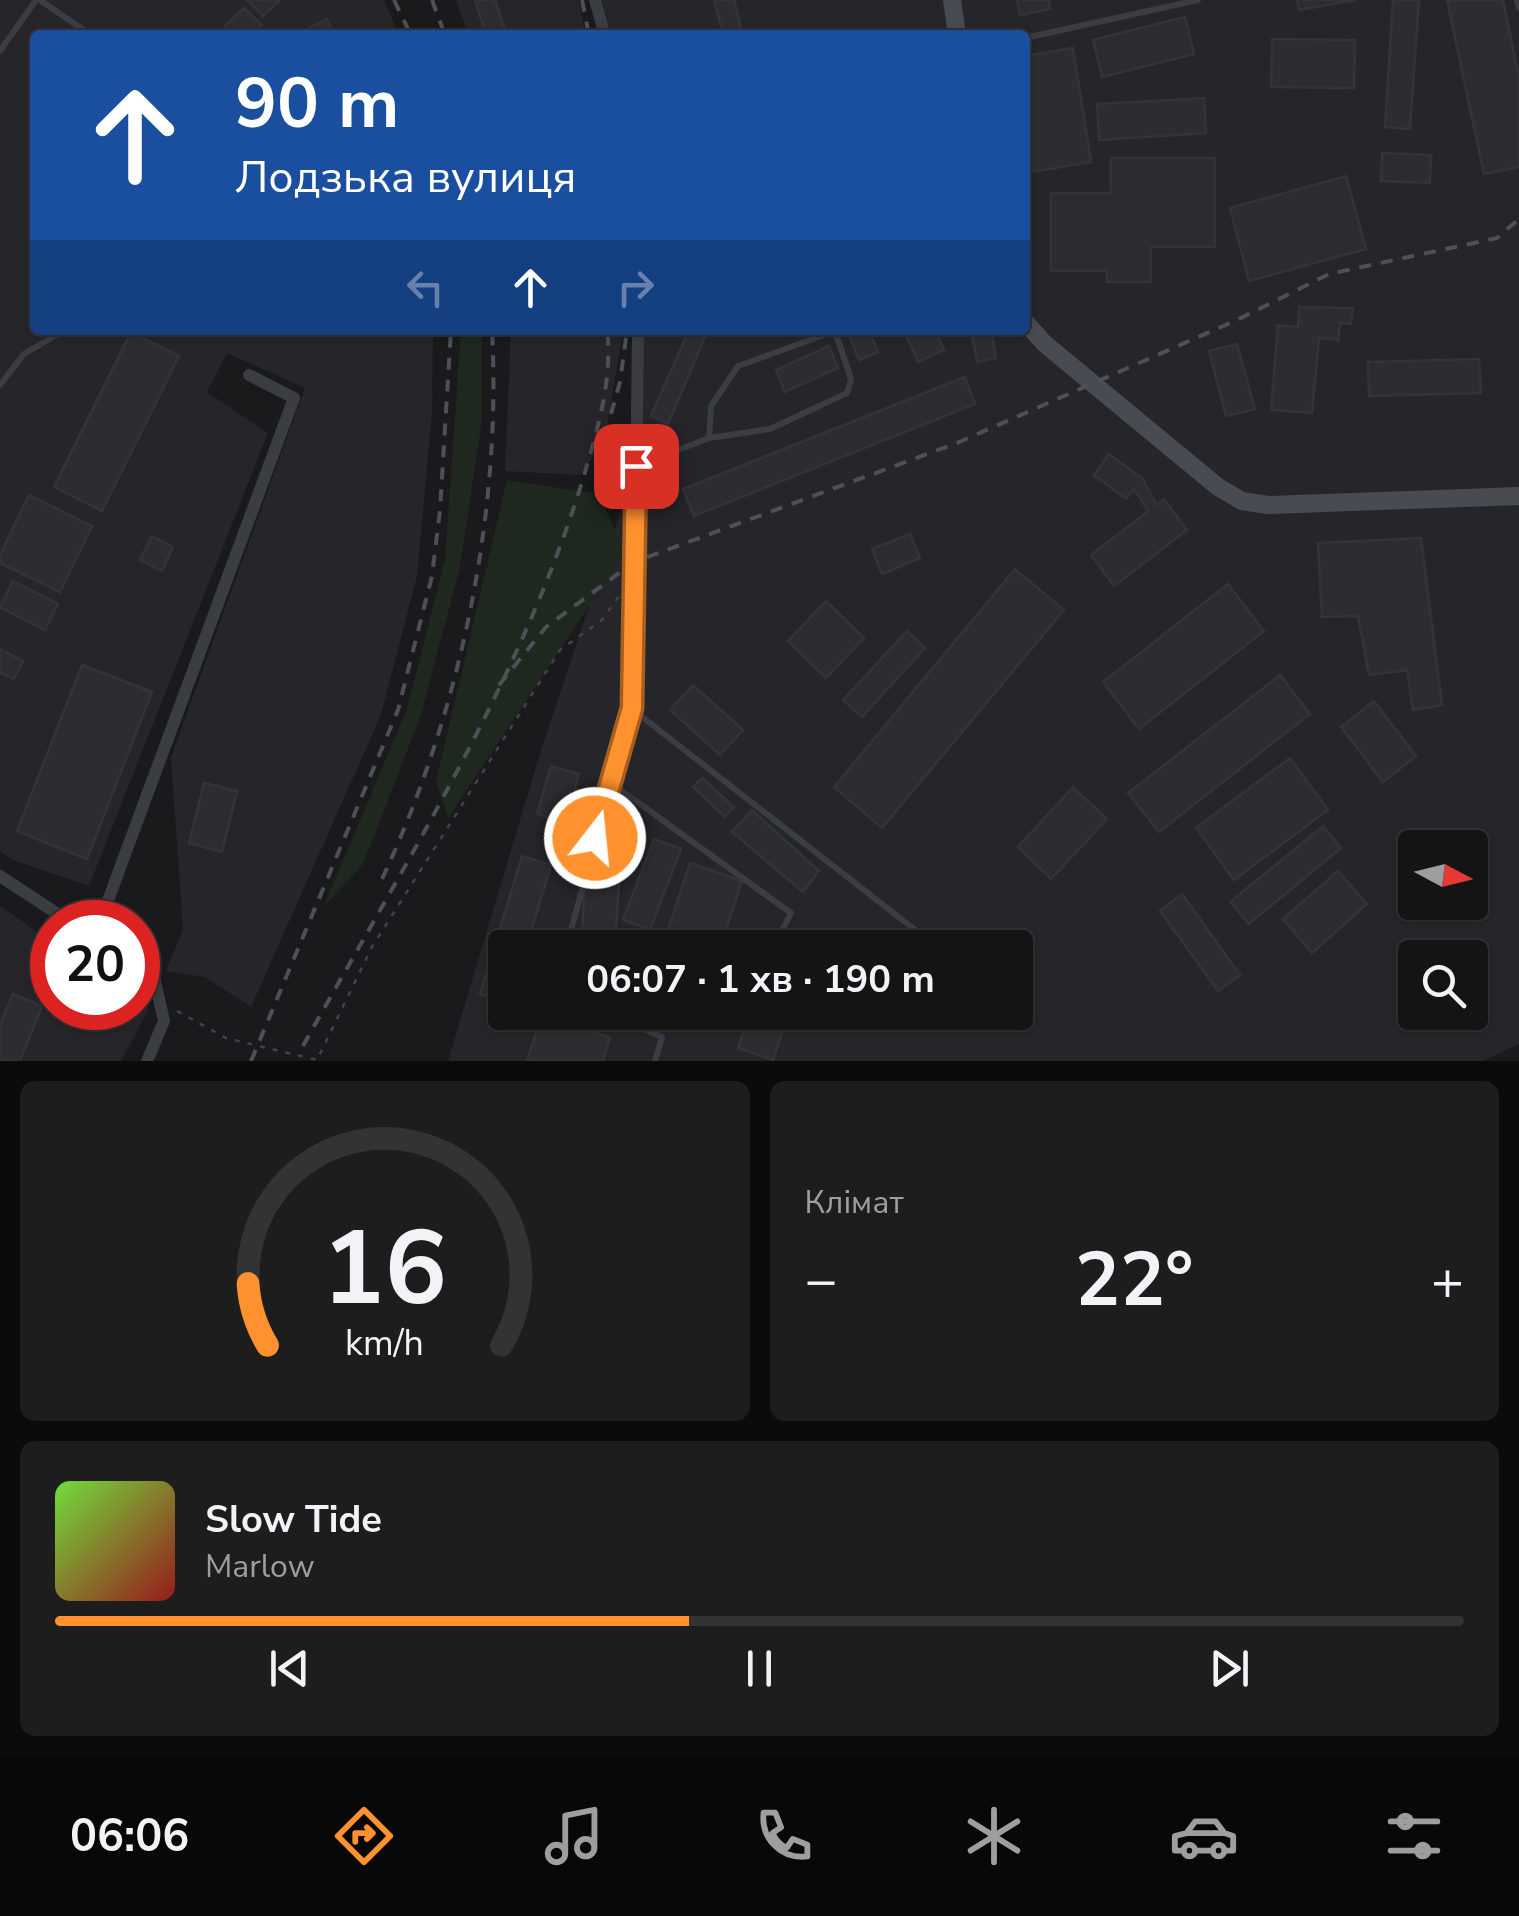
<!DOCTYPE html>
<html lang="uk">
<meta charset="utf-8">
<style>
:root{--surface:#141415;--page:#1d1d1e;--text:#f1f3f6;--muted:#9d9ea0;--line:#333334;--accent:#ff922f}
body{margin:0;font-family:"Nunito Sans",sans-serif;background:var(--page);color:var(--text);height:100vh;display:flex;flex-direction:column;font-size:38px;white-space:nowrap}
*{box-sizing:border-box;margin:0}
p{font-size:32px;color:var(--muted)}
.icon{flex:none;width:55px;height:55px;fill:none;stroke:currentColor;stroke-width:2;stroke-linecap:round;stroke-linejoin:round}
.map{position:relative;height:1061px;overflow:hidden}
.panel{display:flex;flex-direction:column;gap:20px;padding:20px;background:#0b0b0c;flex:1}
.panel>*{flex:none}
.banner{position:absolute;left:30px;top:30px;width:1000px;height:305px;border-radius:10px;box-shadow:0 2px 8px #0004,0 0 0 2px var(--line);background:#1a4fa0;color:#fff;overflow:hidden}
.needle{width:65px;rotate:97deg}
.tools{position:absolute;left:1398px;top:830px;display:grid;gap:20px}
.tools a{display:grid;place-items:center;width:90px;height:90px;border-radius:10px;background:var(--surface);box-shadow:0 2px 8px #0004,0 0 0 2px var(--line);font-size:50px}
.speed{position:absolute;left:30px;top:900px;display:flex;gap:20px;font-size:50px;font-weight:700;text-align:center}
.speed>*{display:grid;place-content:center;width:130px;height:130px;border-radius:50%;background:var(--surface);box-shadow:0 2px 8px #0004,0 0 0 2px var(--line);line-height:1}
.speed .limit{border:15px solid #d22;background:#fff;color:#111}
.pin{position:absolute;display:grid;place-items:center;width:85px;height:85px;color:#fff;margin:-42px;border-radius:20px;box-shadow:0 5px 15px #0006}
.me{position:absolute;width:110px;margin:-55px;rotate:16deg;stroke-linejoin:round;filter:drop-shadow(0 0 8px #0008)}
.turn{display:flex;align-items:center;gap:35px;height:210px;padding:0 40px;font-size:45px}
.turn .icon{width:130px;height:130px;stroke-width:2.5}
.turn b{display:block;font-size:70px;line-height:85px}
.lanes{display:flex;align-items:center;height:95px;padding:0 40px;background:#0003;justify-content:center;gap:50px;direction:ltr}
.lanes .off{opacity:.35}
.big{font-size:75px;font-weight:700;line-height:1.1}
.panel .tile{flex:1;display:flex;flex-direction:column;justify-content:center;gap:15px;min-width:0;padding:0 35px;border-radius:15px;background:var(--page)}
.panel .dial{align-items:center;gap:0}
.dial svg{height:260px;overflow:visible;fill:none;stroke:var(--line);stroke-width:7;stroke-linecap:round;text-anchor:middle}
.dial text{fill:var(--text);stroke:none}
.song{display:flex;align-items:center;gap:30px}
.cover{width:120px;height:120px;border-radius:15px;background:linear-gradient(135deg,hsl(100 70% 55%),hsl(0 70% 35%))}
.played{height:10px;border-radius:5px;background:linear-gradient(90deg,var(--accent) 45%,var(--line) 45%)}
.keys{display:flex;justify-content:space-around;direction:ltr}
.heat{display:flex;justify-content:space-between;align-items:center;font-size:55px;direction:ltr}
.panel .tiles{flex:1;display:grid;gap:20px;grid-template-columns:1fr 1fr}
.tile:last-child{grid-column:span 2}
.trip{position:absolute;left:488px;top:930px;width:545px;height:100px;border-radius:10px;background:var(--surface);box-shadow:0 2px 8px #0004,0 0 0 2px var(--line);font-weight:700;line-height:100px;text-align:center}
.tabs{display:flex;height:160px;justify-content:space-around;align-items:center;background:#080808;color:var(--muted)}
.tabs .icon{width:70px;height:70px}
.tabs .on{color:var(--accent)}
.tabs b{font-size:45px;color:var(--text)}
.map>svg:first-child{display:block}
.built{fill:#26262a;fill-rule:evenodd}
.green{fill:#1f281f}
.building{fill:#2d2d31;stroke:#333439;stroke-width:2.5}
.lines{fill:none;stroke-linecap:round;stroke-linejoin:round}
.path{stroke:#404449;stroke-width:2.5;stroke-dasharray:5 8;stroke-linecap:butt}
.lane{stroke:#3a3d42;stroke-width:6}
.street{stroke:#3a3d42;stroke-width:12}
.secondary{stroke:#484c52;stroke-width:18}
.rail{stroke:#4d5157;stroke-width:4;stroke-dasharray:12 10;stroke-linecap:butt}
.route-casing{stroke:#a65f1f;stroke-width:25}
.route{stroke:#ff922f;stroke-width:18}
</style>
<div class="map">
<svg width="1519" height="1061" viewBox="0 0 1519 1061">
<rect width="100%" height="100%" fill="#1a1a1c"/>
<g class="built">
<path d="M0,0H384L399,35H35V330H433L432,413L417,576L381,715L251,1007L205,977L166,971L183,930L171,757L305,388L227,353L207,392L268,433L89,886L13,860L0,851Z"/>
<path d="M456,0H579L585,35H468Z"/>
<path d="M602,0H1519V1044L1483,1061H448L542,747L642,447L641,330H1025V35H612ZM1415,848H1470V902H1415ZM505,948H1015V1012H505ZM1415,958H1470V1012H1415Z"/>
<path d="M511,330H623L605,440L580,475L505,471Z"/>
<path d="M0,906L52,942V1008H138V1000L149,1008L121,1061H0Z"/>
</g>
<g class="green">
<path d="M461,330H482V420L460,567L421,715L363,864L323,908L407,709L445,560Z"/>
<path d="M507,480L599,494L625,552L448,818L436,781Z"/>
</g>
<g class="building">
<path d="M247,0H280L263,16Z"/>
<path d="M475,0H495L505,30L486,35Z"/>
<path d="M714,0H734L741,28L723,33Z"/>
<path d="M1017,0H1049L1050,9L1020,15Z"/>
<path d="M1297,0H1356L1299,10Z"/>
<path d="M1393,0H1419L1410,129L1385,127Z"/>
<path d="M1447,0H1503L1519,78V167L1484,174Z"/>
<path d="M244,8L262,25L252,35H233L225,26Z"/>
<path d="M1185,17L1194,54L1102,77L1093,40Z"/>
<path d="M327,19L334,35H295Z"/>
<path d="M1272,39L1355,40L1354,88L1271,87Z"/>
<path d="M1073,48L1091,162L1025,173V56Z"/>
<path d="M1204,98L1206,133L1099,140L1097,104Z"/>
<path d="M1382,153L1431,155L1430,183L1381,181Z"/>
<path d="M1111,158H1215V247H1151V282H1107V271H1051V193H1111Z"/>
<path d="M1346,176L1366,249L1249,281L1230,208Z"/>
<path d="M1299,307L1353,308L1351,324L1340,323L1338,340L1319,338L1312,413L1271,410L1278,325L1298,327Z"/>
<path d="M689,330H708L668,424L651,416Z"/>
<path d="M847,330H869L878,352L859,360Z"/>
<path d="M904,330H935L944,350L918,362Z"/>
<path d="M971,330H991L996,358L977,362Z"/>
<path d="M131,332L179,356L102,511L54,487Z"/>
<path d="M1237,344L1255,409L1226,416L1209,351Z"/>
<path d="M829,346L838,368L785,392L776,370Z"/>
<path d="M1479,359L1481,393L1369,396L1368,362Z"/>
<path d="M965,377L975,404L694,516L683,489Z"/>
<path d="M1109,454L1142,478L1157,505L1164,499L1187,530L1114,586L1091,555L1148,511L1134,489L1126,499L1094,475Z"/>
<path d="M29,495L92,526L60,592L0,563V555Z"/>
<path d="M910,534L920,558L882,574L872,549Z"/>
<path d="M152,536L173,547L162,571L140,560Z"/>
<path d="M1421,538L1442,705L1413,710L1407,670L1369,675L1358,616L1322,617L1318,543Z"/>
<path d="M1015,569L1064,610L882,828L834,787Z"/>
<path d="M13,581L58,604L45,630L0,607Z"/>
<path d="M1228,584L1264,631L1139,729L1103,682Z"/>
<path d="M826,601L864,638L826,678L788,641Z"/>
<path d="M907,631L925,648L862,717L843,700Z"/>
<path d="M0,649L23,661L14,679L0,673Z"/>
<path d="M82,665L152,692L87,859L17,831Z"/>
<path d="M1280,675L1310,714L1159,832L1128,793Z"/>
<path d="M693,685L743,730L720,755L670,710Z"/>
<path d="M1374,701L1416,756L1383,782L1341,727Z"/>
<path d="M1290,758L1328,810L1234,880L1196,828Z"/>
<path d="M551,766L579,774L565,822L537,814Z"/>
<path d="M702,778L734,807L725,817L693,787Z"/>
<path d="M204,783L237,791L222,852L189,843Z"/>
<path d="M1073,787L1107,819L1051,879L1018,847Z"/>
<path d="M752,810L819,871L803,892L732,832Z"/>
<path d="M1323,826L1341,848L1249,924L1230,902Z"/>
<path d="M654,839L681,849L650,930L623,920Z"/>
<path d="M522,856L551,865L526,948H505V1002L480,994Z"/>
<path d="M690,863L742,881L720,948H662Z"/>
<path d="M1338,871L1367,904L1312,953L1283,919Z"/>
<path d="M585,882L619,884L615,948H581Z"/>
<path d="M1182,894L1240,975L1218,991L1160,911Z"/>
<path d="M13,994L42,1006L20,1061H0V1025Z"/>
<path d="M649,1012H698L693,1027Z"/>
<path d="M750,1012H789L773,1060L738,1048Z"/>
<path d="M541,1017L610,1037L603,1061H527Z"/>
</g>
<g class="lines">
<path class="path" d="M177,1011L226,1038L317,1060L372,947L560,650L602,620L622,592"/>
<g class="lane">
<path d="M40,0L91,35"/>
<path d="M1517,0L1519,8"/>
<path d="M1025,38L1198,0"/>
<path d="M0,51L36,0"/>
<path d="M0,385L24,354L65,330"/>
<path d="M637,466L709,438L711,406L738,366L835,331L851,379L847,393L770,429L709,438"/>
<path d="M634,670L632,709L923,936"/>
<path d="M611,783L791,913L773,948"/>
<path d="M566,948L632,709"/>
<path d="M606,1012L662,1037L655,1061"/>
<path d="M738,1016L740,1012"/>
</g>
<g class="street">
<path d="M595,0L605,35"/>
<path d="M634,669L638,330"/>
<path d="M0,876L70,922"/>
<path d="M100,922L294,398L249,375"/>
<path d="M138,968L155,981L164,1021L147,1061"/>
</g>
<g class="secondary">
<path d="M952,0L957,35"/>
<path d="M1025,322L1045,344L1218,487L1242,501L1268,505L1519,496"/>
</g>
<g class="rail">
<path d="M394,0L411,35"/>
<path d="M432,0L445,35"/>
<path d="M582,0L589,35"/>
<path d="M611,414L620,382L627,330"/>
<path d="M499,685L546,627L634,562L957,443L1237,320L1329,274L1497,238L1519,219"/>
<path d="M382,879C460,713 502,514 492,330"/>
<path d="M303,1046C406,861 524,676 585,472C598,428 613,377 607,330"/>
<path d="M251,1061L398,710L432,576L440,510L451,330"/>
</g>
</g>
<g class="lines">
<defs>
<path id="route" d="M595,838L632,708L636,466"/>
</defs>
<use href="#route" class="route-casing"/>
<use href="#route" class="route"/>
</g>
</svg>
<div class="tools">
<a><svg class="needle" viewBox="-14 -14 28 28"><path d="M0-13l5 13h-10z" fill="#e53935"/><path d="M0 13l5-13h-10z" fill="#9d9ea0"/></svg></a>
<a><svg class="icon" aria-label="search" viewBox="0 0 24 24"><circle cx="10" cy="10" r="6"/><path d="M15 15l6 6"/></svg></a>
</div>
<div class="speed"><div class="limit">20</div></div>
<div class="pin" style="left:636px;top:466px;background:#d93025"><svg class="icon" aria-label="arrive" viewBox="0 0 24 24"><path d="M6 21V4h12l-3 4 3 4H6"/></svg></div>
<svg class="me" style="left:595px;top:838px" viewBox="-20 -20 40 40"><circle r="17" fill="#ff922f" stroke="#fff" stroke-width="3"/><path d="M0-11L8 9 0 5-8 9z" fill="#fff"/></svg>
<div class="trip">06:07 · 1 хв · 190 m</div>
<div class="banner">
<div class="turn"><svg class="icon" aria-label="ahead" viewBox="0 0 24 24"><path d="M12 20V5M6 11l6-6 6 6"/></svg><div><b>90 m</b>Лодзька вулиця</div></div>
<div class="lanes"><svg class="icon off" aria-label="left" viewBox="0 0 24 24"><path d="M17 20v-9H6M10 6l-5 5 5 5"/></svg><svg class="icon" aria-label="ahead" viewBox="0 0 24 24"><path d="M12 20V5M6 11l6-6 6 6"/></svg><svg class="icon off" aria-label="right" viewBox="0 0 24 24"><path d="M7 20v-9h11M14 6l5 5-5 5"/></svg></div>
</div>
</div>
<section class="panel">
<div class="tiles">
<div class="tile dial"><svg viewBox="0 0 100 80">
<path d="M14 69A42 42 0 1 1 86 69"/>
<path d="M14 69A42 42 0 0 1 8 50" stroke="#ff922f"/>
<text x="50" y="56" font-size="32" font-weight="700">16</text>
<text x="50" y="72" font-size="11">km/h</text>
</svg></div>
<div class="tile"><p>Клімат</p>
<div class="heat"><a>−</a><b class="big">22°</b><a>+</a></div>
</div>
<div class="tile">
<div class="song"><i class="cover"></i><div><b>Slow Tide</b><p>Marlow</p></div></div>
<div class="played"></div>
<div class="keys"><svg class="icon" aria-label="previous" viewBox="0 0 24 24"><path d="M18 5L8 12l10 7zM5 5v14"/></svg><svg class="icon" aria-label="pause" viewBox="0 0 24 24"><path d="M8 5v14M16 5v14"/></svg><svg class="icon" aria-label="next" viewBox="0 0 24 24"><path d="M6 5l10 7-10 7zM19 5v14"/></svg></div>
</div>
</div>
</section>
<nav class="tabs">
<b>06:06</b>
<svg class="icon on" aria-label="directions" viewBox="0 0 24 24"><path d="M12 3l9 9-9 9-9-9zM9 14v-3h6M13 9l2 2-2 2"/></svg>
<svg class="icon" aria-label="music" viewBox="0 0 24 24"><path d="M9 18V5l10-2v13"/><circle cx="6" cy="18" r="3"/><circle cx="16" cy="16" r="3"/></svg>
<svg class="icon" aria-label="phone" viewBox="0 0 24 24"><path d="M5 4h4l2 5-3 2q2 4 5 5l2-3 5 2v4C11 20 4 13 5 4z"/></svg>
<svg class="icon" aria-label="climate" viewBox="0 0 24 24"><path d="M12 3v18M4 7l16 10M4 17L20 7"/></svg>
<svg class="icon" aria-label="car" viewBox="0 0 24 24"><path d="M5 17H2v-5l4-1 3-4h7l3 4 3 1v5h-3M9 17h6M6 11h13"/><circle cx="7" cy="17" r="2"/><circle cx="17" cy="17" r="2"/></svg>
<svg class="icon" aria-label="filters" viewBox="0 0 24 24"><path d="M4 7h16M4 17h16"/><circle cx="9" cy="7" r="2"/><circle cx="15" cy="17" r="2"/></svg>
</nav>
